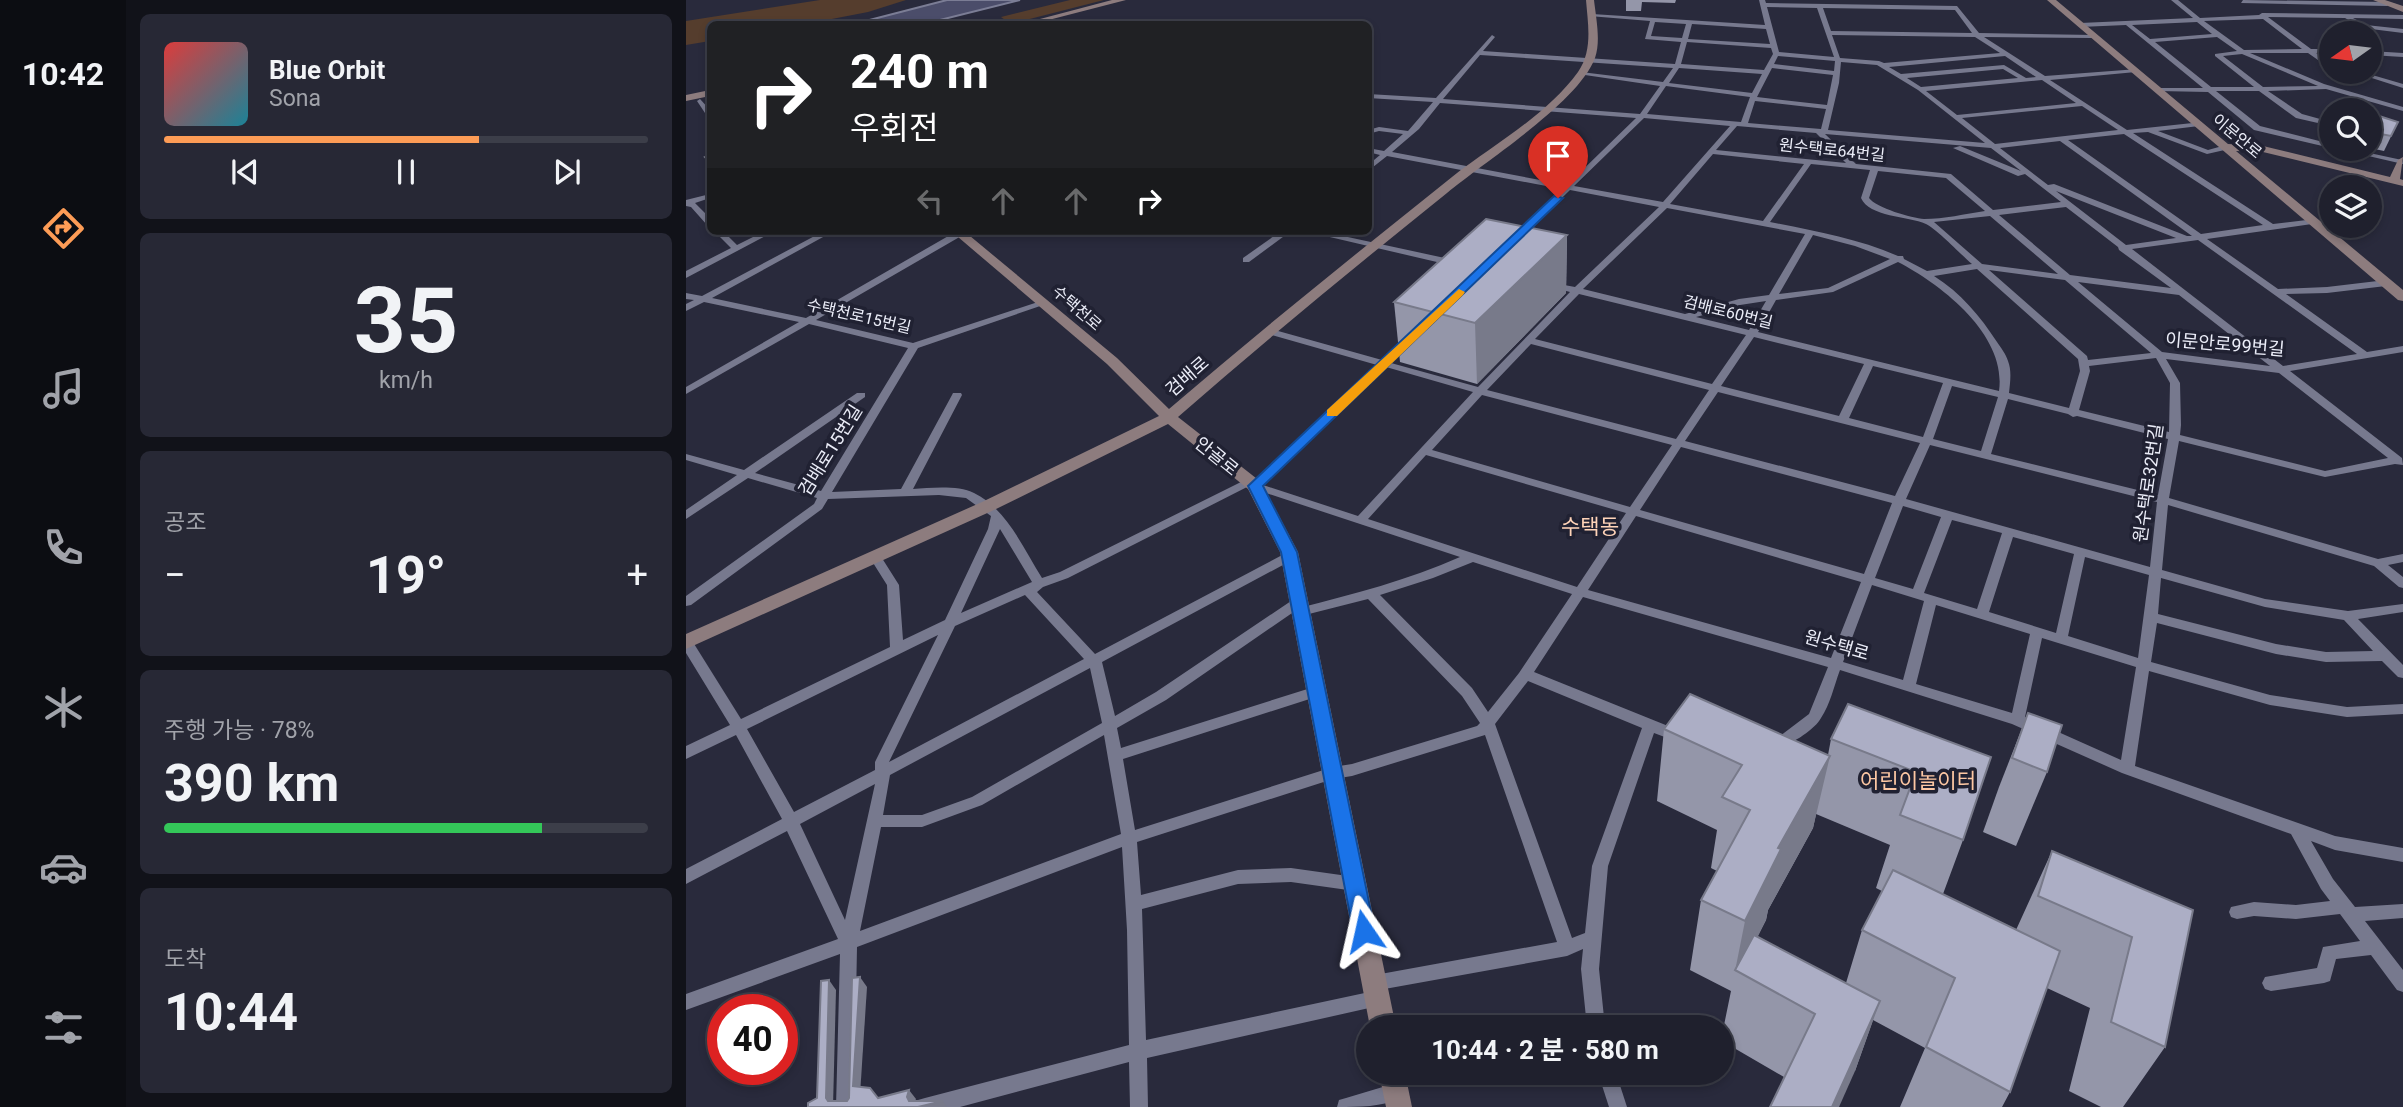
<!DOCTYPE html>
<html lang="ko">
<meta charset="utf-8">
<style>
:root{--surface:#1f202d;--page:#272835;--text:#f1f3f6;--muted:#a1a3aa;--line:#3c3e49;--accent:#fd9c56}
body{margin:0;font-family:Roboto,"Noto Sans KR",sans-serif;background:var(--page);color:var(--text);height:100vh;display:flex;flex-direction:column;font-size:26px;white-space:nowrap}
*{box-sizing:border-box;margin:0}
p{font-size:23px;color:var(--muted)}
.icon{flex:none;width:38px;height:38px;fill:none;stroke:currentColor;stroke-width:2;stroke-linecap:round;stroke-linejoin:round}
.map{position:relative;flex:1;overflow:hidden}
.side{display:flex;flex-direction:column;gap:14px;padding:14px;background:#111219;width:560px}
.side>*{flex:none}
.guide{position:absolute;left:21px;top:21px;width:665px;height:214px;border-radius:10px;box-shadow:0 4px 10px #0003,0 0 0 2px var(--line);background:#202124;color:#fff;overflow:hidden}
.needle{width:46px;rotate:256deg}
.tools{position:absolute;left:1633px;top:21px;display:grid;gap:14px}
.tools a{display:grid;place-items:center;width:63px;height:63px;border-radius:50%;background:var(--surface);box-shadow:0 4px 10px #0003,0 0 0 2px var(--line);font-size:35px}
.speed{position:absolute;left:21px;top:994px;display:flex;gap:14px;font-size:35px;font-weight:700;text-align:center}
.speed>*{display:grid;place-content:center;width:91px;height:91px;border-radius:50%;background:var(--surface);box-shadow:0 4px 10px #0003,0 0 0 2px var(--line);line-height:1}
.speed .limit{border:10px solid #d22;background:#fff;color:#111}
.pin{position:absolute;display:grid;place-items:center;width:60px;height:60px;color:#fff;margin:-72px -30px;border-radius:50% 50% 50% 0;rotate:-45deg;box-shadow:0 0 7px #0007}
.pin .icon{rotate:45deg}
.me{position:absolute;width:77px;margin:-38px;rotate:349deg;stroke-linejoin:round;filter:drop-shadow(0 0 5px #0008)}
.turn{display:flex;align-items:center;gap:24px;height:147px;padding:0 28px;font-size:32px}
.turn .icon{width:91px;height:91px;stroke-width:2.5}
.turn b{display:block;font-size:49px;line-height:60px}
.lanes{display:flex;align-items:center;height:66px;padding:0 28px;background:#0003;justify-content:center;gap:35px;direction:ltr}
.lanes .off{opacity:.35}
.big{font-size:52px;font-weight:700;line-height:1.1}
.side .card{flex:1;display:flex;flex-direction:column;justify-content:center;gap:10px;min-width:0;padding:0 24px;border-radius:10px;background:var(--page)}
.side .dial{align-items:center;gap:0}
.dial b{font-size:91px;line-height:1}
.song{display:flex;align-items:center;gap:21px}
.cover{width:84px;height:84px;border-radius:10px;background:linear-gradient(135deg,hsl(0 70% 55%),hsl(190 70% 35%))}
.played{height:7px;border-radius:4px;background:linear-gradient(90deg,var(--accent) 65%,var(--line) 65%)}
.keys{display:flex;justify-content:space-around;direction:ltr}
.heat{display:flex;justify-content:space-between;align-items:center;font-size:38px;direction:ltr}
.charge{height:10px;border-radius:5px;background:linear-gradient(90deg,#34c759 78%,var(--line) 0)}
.trip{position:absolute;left:670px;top:1015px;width:378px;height:70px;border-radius:35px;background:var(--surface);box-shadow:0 4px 10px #0003,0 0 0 2px var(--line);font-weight:700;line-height:70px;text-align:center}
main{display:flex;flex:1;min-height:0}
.menu{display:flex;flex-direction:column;width:126px;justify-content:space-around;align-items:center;background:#0c0d12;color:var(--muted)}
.menu .icon{width:49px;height:49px}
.menu .selected{color:var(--accent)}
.menu b{font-size:32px;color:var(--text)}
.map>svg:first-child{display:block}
.green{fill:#553d2d}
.water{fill:#4b4d6a;stroke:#7b7d95;stroke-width:2}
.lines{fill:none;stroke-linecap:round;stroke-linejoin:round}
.street{fill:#77798e;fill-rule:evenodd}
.secondary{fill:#8d7c7e;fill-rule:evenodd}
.wall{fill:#9496a9;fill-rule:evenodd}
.shaded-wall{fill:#787a8a}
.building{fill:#acaec5;stroke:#787a8a;stroke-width:2}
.route{fill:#1a73e8;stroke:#114b97;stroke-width:2}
.slow{fill:#f59e0b}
.labels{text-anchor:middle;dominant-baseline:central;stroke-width:7;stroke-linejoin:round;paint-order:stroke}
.far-street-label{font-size:16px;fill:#ebedf8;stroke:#202132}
.street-label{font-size:18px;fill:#ebedf8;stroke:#202132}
.quarter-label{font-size:21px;fill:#fed3b8;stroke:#202132}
.near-park-label{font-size:21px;fill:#fdc7a3;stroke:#202132}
</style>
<main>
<nav class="menu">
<b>10:42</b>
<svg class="icon selected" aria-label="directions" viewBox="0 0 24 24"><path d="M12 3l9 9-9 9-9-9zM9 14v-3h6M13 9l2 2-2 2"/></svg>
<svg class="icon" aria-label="music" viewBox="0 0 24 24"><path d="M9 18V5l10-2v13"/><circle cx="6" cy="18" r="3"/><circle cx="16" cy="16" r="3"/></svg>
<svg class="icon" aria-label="phone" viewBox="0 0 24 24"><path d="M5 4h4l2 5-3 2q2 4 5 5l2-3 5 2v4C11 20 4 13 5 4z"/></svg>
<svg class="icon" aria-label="climate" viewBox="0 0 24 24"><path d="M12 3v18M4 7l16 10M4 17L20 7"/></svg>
<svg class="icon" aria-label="car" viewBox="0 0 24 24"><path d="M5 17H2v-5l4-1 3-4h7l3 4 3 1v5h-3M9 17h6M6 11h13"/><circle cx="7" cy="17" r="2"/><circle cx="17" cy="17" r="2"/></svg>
<svg class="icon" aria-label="filters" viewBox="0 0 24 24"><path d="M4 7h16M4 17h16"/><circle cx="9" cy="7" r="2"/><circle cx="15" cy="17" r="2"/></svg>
</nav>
<section class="side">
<div class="card">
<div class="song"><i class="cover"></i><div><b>Blue Orbit</b><p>Sona</p></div></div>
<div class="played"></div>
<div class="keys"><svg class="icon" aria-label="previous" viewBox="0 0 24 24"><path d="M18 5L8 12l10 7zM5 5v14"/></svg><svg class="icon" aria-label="pause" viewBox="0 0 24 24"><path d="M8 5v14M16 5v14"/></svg><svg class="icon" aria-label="next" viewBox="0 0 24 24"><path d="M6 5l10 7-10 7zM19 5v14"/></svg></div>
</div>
<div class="card dial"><b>35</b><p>km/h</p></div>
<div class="card"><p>공조</p>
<div class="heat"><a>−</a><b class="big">19°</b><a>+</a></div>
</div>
<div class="card"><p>주행 가능 · 78%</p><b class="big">390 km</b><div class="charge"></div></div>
<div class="card"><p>도착</p><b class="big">10:44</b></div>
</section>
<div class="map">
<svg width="1717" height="1107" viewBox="0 0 1717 1107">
<rect width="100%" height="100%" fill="#292a3c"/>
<g class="green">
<path d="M134,0H220L182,12L120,24H24V41L0,45V21Z"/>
<path d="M384,0H418L324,24H312L319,20L315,17Z"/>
</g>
<path class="water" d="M261,0H334L238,24H168Z"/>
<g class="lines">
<g class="street">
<path d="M1073,0H1079L1080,3L1271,6L1293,33L1408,35L1406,38L1298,37L1359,76L1452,69V71L1450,72L1364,80L1441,130L1516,122V126H1513L1472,131L1522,150L1540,145H1543V149L1521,154L1462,132L1447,133L1587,224L1629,219L1630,221L1626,224L1521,239L1592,289L1641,287L1700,280L1705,283L1700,286L1641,293L1600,294L1681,352L1717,346V352L1604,371L1716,458L1717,465L1709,464L1639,477L1493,441L1483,498L1692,559L1717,554V562L1702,565L1717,577V588L1713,587L1688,566L1482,505L1476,570L1579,599L1662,611L1717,604V612L1672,619L1717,665V678L1712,677L1696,661L1640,662L1590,654L1471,623L1465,662L1584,695L1661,707L1717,704V714L1661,717L1584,705L1463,671L1449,766L1649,836L1717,848V862L1649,850L1625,841L1647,879L1669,907L1717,904V918L1679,921L1717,970V992L1711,990L1685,955L1650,959L1644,981L1638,983L1585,991L1579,989L1576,983L1579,977L1631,968L1637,947L1674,941L1654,914L1610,919L1568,916L1551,919L1545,917L1543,912L1545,907L1568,902L1610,905L1644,901L1635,889L1605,834L1436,773L1326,724L1154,670C1148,686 1144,705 1135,718C1128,731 1097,751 1083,747L1081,743L1083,739L1094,736L1123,714L1142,667L897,597L848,672L997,732L999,736L997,740L992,742L968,733L922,866L913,969L919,1027H901L895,969L897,949L881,956L693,990L698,992L701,998L698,1004L692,1006L461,1058L462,1107H444L443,1062L274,1107H230L232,1100L239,1098L443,1045L441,930L436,847L171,947L168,1107H150L154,954L0,1010V994L152,939L101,831L0,884V869L96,819L50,735L0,759V746L44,725L0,653V637L5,639L55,719L204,647L201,585L184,558L186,555H194L213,585L217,640L259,620L302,529L305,516L280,498L253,495L142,499L136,509L5,605L0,606V596L128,504L131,498L62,478L0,519V510L51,475L0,460V454L58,470L171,393H179V397L69,473L135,491L222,348L123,324L0,394V387L113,322L18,302L0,311V304L8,300L0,299V293L16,296L138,231H148L26,298L120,318L271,231H277V235L130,320L227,343L355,301H361L363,303L232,348L146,492L215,489L266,395L267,393H275L276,395L227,489C244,488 272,485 288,493C321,509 337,548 356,578L374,572L559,480L563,479L568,481L691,365L579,333V329H585L696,360L721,337H727V341L705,363L792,387L884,292L862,286V282L889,287L973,207L884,190L834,239H828V235L876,189L701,156L682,171V165L694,155L682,152V148L698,151L717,134L693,131L682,134V130L693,127L722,131L747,102L682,98V94L750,98L806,35L809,37L797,51L989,64L995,42L959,39L964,21L903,16L906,14L1079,25ZM1081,7L1131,8L1148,57L1093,52ZM1137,8L1269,10L1286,33L1145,31ZM969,22L1000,24L996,38L965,36ZM1006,24L1080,29L1084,44L1002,39ZM1146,35L1289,37L1314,53L1198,63L1193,61L1154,58ZM1001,42L1085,48L1087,54L1078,70L995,64ZM794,55L987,68L977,82L895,72L892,74L974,86L954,114L757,99ZM1092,56L1149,61L1148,71L1088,64ZM1319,56L1350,77L1340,78L1318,65L1215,74L1203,67ZM1155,62L1191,65L1232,90L1299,143L1142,130L1153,83ZM993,68L1076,74L1066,93L983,83ZM1086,68L1147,75L1141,105L1071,97ZM1317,69L1332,78L1235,87L1221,78ZM1356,80L1390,103L1271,115L1240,91ZM980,86L1064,97L1055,122L961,114ZM1069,101L1140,109L1135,129L1062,123ZM754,103L950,118L881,185L706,152L733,129ZM1396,106L1432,130L1309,144L1276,118ZM958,118L1044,126L977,202L888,186ZM1051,126L1130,133L1160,163L1030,150ZM1139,134L1305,148L1335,171L1274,146L1267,148L1332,176L1339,174L1375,202L1307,210L1265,174L1170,164ZM1438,134L1577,225L1515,234L1382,140ZM1374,141L1506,236H1501L1368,184L1362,185L1314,148ZM1027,154L1118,164L1077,221L984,204ZM1125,164L1184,170L1175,198C1183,217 1222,216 1240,224C1252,230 1274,254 1286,264L1241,271L1218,259L1217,256H1212C1170,238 1128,231 1084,222ZM1192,171L1260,178L1299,211C1279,214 1258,219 1238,219C1226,218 1190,208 1183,198ZM1370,191L1490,238L1440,245ZM1380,207L1432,247L1433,250L1485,288L1384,275L1313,215ZM981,208L1119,234L1083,295L1053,299L999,314L897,289ZM1304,216L1372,274L1296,264L1248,222ZM1127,235L1169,246L1204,259L1142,288L1093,294ZM1512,240L1671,354L1597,366L1446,249ZM1212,262C1256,285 1321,335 1313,391L1072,332L1090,300L1147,292ZM1291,269L1392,359L1394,371L1383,408L1323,393C1324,383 1326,371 1322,361C1320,354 1315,348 1311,342C1294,316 1275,293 1248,276ZM1303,270L1379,280L1465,353L1402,360L1401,356ZM1392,282L1493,295L1584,366L1476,352ZM893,294L1060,335L1026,384L849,339ZM1080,301L1063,330L1010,317L1054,305ZM1068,337L1178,364L1153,416L1035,386ZM845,344L1023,390L990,439L801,390ZM1470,358L1484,383L1483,432L1393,410L1404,371L1403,366ZM1480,359L1593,373L1702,458L1639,471L1494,435L1495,425L1494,383ZM1187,366L1257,383L1237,437L1163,418ZM700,367L787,392L672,516L577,485ZM1266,386L1312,397L1295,451L1247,439ZM1032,392L1234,443L1209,496L999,441ZM796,395L986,445L944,507L746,450ZM1322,399L1382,414L1387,417L1391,416L1482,439L1472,495L1305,454ZM1244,445L1471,502L1464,567L1220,499ZM995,447L1206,503L1178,574L954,510ZM740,455L940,513L891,587L682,519ZM563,486L565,488L774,557C722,580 668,594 613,608L619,602L613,598L608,599L470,692L429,716L416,662L608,559L610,556L604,552L600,553L409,654L351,592L357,587L382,578ZM1217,506L1255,517L1227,589L1189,578ZM950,516L1175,582L1145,658L902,590ZM1266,520L1316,533L1291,609L1238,593ZM314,529L346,582L275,613ZM1327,537L1388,554L1370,633L1303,612ZM1399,557L1463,575L1452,658L1382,636ZM787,562L886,594L833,673L802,712L786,688L694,595L747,578ZM1475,578L1579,607L1658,620L1687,651L1640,652L1590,644L1472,614ZM1186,585L1238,601L1217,680L1157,662ZM339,595L398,659L203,762L269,626ZM682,599L776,696L794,723L791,726L666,764L647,767L449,830L437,759L636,695L638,691L636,687L631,686L435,748L431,728L480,700L609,611L610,615L615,616ZM1250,605L1344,634L1326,713L1230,684ZM252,635L189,762V770L108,812L61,729ZM1356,638L1450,667L1435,760L1339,717ZM404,668L416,723L286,797L236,815H197L204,775ZM842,681L956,728L906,866L899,933L886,938L809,724ZM418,735L435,834L174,931L195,827H236L296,805ZM799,735L871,942L689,975L683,977L680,983L683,989L688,991L460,1040L456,909L552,884L605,882L669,891L675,889L677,884L675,879L669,877L605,868L552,870L455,895L451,842L647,779L666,776ZM189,784L159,920L114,824Z"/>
<path d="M1485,0H1492L1514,18L1573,15L1576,13L1717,15V19L1667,18L1680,25L1717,29V33L1677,28L1659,18L1582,17L1625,49H1645V53H1630L1645,61V65L1632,60L1622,53H1564L1638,84L1717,107V111L1640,89L1582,91L1616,114L1645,122V126L1610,118L1573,91H1530L1574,126L1645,144V148L1568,130L1522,92L1472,91L1471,90L1474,88H1517L1440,25L1394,27L1391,25L1394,23L1507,18ZM1577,19L1616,49L1558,50L1518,21ZM1511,22L1526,34L1464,39L1446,25ZM1531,37L1551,51L1529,54V56L1568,87H1525L1469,42ZM1556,54L1632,86L1577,87L1537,56Z"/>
<path d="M1557,0L1701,2L1704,4L1701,6L1555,3Z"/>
<path d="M1684,51L1717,53V57L1684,55Z"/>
<path d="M1667,72H1676L1717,84V88Z"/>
<path d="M14,99L24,110V116H21L11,101Z"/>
<path d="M1652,149H1665L1716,160L1717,164Z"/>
<path d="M24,194V198L9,203L24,218V226L21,225L5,207L0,206V200Z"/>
<path d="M28,231H37L51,245L79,231H89L0,278V271L45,248Z"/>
<path d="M595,231H605L563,262H557V258Z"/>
<path d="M618,231H634L768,260L772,263L768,266Z"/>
<path d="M912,1073H930L941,1107H923Z"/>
<path d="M710,1083L717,1086L719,1092L717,1098C694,1107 674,1107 651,1107L653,1100L660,1098Z"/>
</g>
<g class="secondary">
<path d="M426,0H440L347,24H335Z"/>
<path d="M900,0H908C910,18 915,41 909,58C892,103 799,161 761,193C670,266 580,340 492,417L575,482L612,552L710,1027H684L594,552L562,489L482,424L308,510L0,649V634L296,502L473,416L421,364L265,231H278L431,358L483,409C576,329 671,253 766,177C808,144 860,116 892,72C907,50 902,25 900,0Z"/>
<path d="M1361,0H1370L1542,144L1577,146L1704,177L1712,160L1717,157L1714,179L1717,180V186L1577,152L1550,151L1717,290V301L1712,300Z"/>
<path d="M1687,0H1699L1717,6V12Z"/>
<path d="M24,90V96L0,101V95Z"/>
<path d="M693,1073H719L726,1107H700Z"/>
</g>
</g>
<g class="wall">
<path d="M940,0H990L989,3L956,2L955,11H940Z"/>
<path d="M1684,118L1712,122L1698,151L1684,148Z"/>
<path d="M881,235L880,293L791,384L714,362L708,302Z"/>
<path d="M1342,713L1361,772L1330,846L1297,832L1313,787Z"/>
<path d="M978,729L1142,755L1145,739L1305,757L1277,840L1257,894L1330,930L1366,851L1507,910L1479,1047L1437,1107H1415L1383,1091L1404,1008L1361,988L1324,1092L1316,1107H1214L1239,1048L1187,1020L1169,1071L1098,1077L1036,1041V1035L1045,991L1004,970L1015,900L1031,871L1025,868L1031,830L971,801ZM1130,814L1204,845L1190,888L1196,891L1176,930L1160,983L1071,937L1080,920L1082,910L1127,828Z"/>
</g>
<g class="shaded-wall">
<path d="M881,235L880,293L791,384L789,323Z"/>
<path d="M1144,756L1127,828L1082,910L1080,920L1054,973L1049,971L1059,921L1092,848Z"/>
<path d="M174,977L181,987L174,1095L167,1086Z"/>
<path d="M143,980L150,990L147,1107L140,1098Z"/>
<path d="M1194,1001L1169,1071L1153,1107H1146Z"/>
<path d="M223,1090L230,1099L227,1106L221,1097Z"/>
<path d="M257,1101L261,1107H232Z"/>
</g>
<g class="building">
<path d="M1693,116L1712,122L1705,136L1684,132V118Z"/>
<path d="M24,155V162L19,157Z"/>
<path d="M800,219L881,235L789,323L708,302Z"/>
<path d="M1004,694L1144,756L1092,848L1095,849L1059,921L1015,900L1064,810L1036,797L1056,765L978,729Z"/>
<path d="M1162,704L1305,757L1277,840L1214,815L1230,772L1145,739Z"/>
<path d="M1342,713L1376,725L1361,772L1326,758Z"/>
<path d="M1366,851L1507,910L1479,1047L1425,1022L1446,937L1352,896Z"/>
<path d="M1207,870L1374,951L1324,1092L1240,1047L1269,978L1176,930Z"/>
<path d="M1068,935L1194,1001L1146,1107H1084L1129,1014L1049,970Z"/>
<path d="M174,977L167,1086L184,1088L192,1098L223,1090L221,1097L223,1101H257L232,1107H122V1103L131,1098L135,981L143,980L140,1098L142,1101H161L163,1098L166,978Z"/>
</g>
<path class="route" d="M868,196L877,198L577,486L611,552L689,931L686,937L678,940L671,937L667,931L595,552L562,486Z"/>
<path class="slow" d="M773,289L779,292L777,295L651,416H641V410Z"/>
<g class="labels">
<g class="far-street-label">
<text transform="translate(1551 136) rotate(40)">이문안로</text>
<text transform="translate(1146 150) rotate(6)">원수택로64번길</text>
<text transform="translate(391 308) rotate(41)">수택천로</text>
<text transform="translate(1042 312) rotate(14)">검배로60번길</text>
<text transform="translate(173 316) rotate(13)">수택천로15번길</text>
</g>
<g class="street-label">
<text transform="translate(1539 344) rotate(5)">이문안로99번길</text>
<text transform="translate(501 376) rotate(-41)">검배로</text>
<text transform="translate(144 450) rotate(-58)">검배로15번길</text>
<text transform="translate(531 456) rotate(39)">안골로</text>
<text transform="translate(1462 483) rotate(-82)">원수택로32번길</text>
<text transform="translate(1151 645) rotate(16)">원수택로</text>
</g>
<g class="quarter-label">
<text x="904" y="527">수택동</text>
</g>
<g class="near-park-label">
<text x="1232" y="781">어린이놀이터</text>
</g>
</g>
</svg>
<div class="tools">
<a><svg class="needle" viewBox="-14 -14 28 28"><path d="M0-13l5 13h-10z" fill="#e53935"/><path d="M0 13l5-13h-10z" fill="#a1a3aa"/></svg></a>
<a><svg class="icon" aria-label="search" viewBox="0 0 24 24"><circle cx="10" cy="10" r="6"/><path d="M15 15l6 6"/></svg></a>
<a><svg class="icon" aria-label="layers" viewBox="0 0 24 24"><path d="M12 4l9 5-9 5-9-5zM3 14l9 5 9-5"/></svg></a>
</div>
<div class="speed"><div class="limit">40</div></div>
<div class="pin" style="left:872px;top:198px;background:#d93025"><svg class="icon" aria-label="arrive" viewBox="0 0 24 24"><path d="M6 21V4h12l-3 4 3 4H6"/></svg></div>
<svg class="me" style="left:678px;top:931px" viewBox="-20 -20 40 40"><path d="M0-17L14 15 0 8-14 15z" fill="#1a73e8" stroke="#fff" stroke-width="4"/></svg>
<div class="trip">10:44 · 2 분 · 580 m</div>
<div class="guide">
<div class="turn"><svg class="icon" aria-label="right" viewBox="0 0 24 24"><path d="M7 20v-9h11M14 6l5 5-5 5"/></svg><div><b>240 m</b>우회전</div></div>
<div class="lanes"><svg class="icon off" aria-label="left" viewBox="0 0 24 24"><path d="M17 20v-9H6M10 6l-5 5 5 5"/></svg><svg class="icon off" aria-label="ahead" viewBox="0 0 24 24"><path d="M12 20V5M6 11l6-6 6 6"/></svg><svg class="icon off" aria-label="ahead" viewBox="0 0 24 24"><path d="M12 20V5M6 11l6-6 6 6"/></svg><svg class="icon" aria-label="right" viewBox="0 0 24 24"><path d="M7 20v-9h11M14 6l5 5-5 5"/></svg></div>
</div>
</div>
</main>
